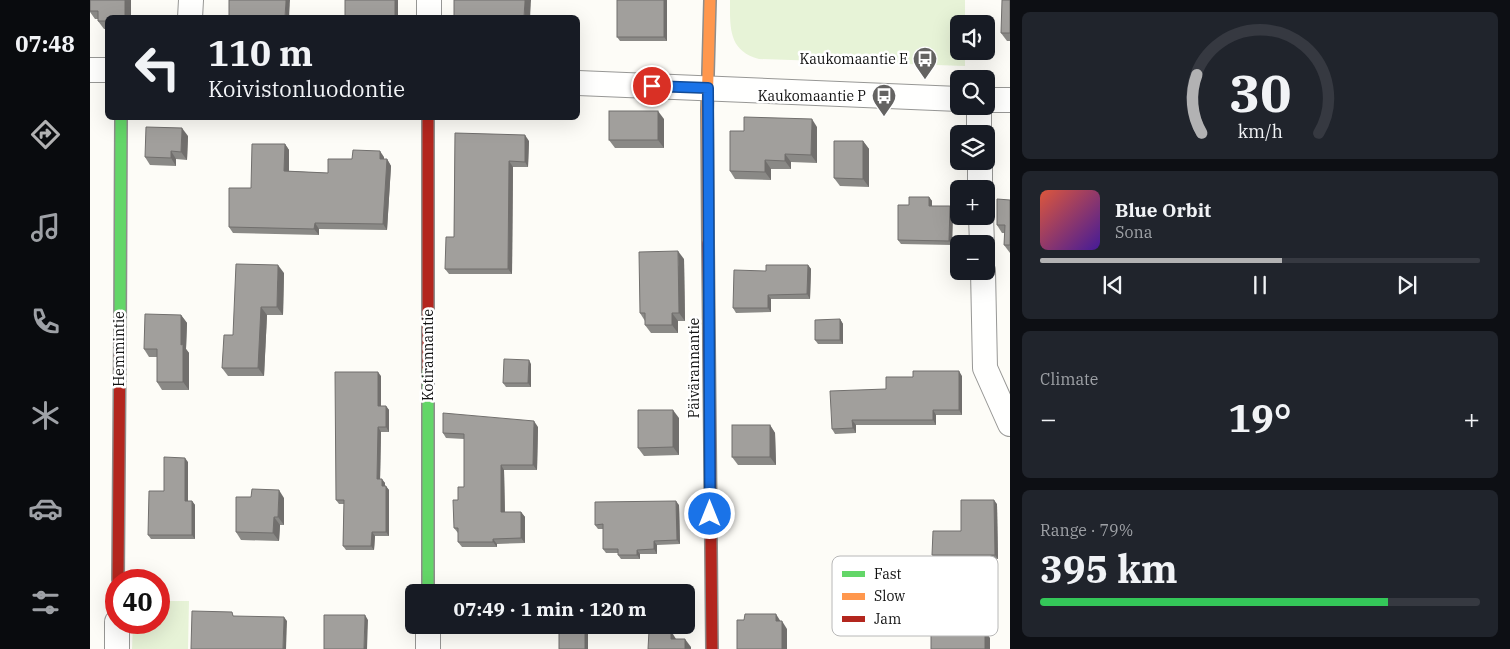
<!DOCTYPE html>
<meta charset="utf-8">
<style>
:root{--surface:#171b24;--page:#20242c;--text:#f1f3f6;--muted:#9ea1a6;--line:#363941;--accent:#b2b2b3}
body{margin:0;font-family:"IBM Plex Serif",serif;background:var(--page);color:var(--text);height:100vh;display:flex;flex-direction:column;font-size:19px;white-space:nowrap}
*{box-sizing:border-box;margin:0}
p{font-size:16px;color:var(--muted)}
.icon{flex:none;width:28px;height:28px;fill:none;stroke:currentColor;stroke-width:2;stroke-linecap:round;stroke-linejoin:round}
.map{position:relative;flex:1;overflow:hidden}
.panel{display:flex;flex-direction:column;gap:12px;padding:12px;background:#0d0f14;width:500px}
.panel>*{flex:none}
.guide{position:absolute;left:15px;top:15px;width:475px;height:105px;border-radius:8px;box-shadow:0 5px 20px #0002;background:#171b24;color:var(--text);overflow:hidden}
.tools{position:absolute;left:860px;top:15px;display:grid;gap:10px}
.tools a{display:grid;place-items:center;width:45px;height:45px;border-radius:8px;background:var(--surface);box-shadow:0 5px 20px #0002;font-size:25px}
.speed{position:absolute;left:15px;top:569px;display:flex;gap:10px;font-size:25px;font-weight:700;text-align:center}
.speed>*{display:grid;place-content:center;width:65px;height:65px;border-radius:50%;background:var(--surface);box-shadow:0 5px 20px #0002;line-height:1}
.speed .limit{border:8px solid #d22;background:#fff;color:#111}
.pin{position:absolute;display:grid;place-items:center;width:42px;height:42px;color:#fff;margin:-21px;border:2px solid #fff;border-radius:50%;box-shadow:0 1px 5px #0007}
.me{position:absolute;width:55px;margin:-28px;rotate:0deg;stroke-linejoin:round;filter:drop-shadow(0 0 4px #0008)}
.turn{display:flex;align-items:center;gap:18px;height:105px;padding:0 20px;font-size:22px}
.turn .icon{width:65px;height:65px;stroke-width:2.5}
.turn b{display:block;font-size:35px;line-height:42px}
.big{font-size:38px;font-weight:700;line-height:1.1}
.panel .tile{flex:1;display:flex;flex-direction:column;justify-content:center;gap:8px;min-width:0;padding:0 18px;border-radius:8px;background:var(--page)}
.panel .dial{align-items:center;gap:0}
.dial svg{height:130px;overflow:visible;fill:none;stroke:var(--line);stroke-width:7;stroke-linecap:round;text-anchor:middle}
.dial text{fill:var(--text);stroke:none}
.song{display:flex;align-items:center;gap:15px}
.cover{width:60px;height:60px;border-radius:8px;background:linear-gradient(135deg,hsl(10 70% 55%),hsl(260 70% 35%))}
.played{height:5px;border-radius:2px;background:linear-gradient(90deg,var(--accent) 55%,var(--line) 55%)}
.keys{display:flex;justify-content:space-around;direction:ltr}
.heat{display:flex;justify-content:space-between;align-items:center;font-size:28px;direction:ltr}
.charge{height:8px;border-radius:4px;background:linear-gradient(90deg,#34c759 79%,var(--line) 0)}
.trip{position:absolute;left:315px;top:584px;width:290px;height:50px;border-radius:8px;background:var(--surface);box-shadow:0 5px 20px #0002;font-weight:700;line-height:50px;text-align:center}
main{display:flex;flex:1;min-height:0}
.tab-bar{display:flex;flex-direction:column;width:90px;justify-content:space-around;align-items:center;background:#090b0e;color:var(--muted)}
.tab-bar .icon{width:35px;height:35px}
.tab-bar .selected{color:var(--accent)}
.tab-bar b{font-size:22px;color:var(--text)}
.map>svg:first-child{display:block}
.green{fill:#e7f3d7}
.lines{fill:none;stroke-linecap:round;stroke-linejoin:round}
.street-casing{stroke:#979795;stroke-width:26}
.fast-casing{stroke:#8e8d8b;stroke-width:14}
.slow-casing{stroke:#8e8d8b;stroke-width:14}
.jam-casing{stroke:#8e8d8b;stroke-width:14}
.street{stroke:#fffffe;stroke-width:24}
.fast{stroke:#63d668;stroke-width:11}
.slow{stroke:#ff974d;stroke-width:11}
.jam{stroke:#b3261e;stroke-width:11}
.wall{fill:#8a8986}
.shaded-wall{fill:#716f6d}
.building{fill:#a19f9c;stroke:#716f6d}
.route-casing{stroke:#114b97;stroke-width:12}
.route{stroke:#1a73e8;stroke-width:9}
.labels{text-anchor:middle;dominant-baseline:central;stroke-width:5;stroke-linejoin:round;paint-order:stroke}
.poi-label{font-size:14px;fill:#111;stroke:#fff;text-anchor:end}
.street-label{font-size:14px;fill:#111;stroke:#fff}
.key{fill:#fff;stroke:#b8b8b8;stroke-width:1}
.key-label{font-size:14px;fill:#111}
</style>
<main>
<nav class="tab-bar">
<b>07:48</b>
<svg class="icon selected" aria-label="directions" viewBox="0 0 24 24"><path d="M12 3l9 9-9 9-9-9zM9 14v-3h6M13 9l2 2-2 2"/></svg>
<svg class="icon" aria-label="music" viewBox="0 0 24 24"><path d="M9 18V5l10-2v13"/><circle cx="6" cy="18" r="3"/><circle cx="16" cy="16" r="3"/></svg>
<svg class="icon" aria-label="phone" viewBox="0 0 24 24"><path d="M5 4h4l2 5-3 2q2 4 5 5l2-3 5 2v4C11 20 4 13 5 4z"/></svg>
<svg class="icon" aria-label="climate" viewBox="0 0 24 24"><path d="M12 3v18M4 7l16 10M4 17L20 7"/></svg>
<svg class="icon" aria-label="car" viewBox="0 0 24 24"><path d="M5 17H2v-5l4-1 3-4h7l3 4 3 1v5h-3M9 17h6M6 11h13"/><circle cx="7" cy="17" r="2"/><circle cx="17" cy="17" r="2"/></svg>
<svg class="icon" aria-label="filters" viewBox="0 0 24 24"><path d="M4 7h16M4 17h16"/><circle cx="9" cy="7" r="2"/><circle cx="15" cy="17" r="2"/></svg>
</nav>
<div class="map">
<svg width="920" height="649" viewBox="0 0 920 649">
<rect width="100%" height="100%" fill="#fdfcf7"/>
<g class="green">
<path d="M640,0H875V24H869V51H875V66L669,59C638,51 640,27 640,0Z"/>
<path d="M69,601H99L98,649H42L43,623L69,622Z"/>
</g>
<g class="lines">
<defs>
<g id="street">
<path d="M339,0V18"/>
<path d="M100,18L101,0"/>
<path d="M0,70H18"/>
<path d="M488,83L869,99"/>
<path d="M896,100H920"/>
<path d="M889,134V106"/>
<path d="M890,161V189"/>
<path d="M891,216L892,244"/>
<path d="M893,271L895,368L920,424"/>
<path d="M338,625V649"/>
<path d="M27,649V622"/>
</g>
<g id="fast">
<path d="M30,332L31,118"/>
<path d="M338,369V592"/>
</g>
<path id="slow" d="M618,243L617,110L620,0"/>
<g id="jam">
<path d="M338,118V369"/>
<path d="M618,243L622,649"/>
<path d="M28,580L30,332"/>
</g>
</defs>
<use href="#street" class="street-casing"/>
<use href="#fast" class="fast-casing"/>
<use href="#slow" class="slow-casing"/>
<use href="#jam" class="jam-casing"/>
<use href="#street" class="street"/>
<use href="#fast" class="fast"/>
<use href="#slow" class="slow"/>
<use href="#jam" class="jam"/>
</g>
<g class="wall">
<path d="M0,0H41V18H18V29H14L8,21V19H5L0,12Z"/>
<path d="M527,0H577V41H530L527,37Z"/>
<path d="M920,0V41H917L911,33Z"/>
<path d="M574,119V148H525L519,140Z"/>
<path d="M727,127V163L701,162V169H681V180L645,179L640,171Z"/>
<path d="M365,133L439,141L438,167H423L422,274H359L355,269L364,237Z"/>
<path d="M98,136L97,160L86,159V166L60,165L55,157Z"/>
<path d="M773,141L779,149V187L750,186L744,178Z"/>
<path d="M195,144L199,150V171L238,173L262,159L294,157V159H297L301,166L297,230L229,229V235L143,233L139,227L161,188Z"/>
<path d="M839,197L842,201V206H860L863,210L862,245L811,244L808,240L819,205Z"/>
<path d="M920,200V253L914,245L915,233H912L907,225Z"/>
<path d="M594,259L595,321H588V333H561L555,325V321L550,313Z"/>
<path d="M718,265L721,269L720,299H681V312L646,313L643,308L676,271Z"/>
<path d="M194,273L193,315H177L174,376H138L132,368L143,335Z"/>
<path d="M91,315L97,323L96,349L99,353V390H72L67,382V357H59L54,349Z"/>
<path d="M750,319L753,324V344H728L725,340Z"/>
<path d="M441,364V387H416L413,383Z"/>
<path d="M291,376V406H296L299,410V432H291L290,479L295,483V486L299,490V536H285L284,550H256L253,546L254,504H249L246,500Z"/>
<path d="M872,376V415H846V425H766V433L745,434L742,429L796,389L823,377Z"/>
<path d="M589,418V455L554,456L548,448Z"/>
<path d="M680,425L685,433L686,465H648L642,457Z"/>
<path d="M448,427L447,470H414L415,512H431L435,517V543L407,544V547H372L368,542V533L364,528L368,500L374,487V439L356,438L353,433Z"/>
<path d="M98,462V501H102L105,505V539H61L58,535L74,491Z"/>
<path d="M194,498V525H190L189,541L151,540L146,532Z"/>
<path d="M907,504L908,559H845L842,555L871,531Z"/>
<path d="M589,505L590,544L567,545V554H550V559H531L528,555V553H516L513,549V529H508L505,525Z"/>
<path d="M838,590V621H799L794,613Z"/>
</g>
<g class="shaded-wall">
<rect x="35" y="0" width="6" height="18"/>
<path d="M196,0H200L199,18H195Z"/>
<rect x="305" y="0" width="3" height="18"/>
<path d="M435,0H441L440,18H434Z"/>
<path d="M574,0H577V41L574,37Z"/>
<path d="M568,111L574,119V148L568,140Z"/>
<path d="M722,119L727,127V163L721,155Z"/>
<path d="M92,128L98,136L97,160L91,152Z"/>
<path d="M435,135L439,141L438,167L435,162Z"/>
<path d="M773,141L779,149V187L773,179Z"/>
<path d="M195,144L199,150V177L194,171Z"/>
<path d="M81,151L86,159V166L81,158Z"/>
<path d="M290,151L294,157V166L290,159Z"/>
<path d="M695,154L701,162V169L695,161Z"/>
<path d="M297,159L301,166L297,230L293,224Z"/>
<path d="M675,160L681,169V180L675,172Z"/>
<path d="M419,161L423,167L422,274L418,269Z"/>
<path d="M839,197L842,201V210L839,206Z"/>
<path d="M860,206L863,210L862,245L859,241Z"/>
<path d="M225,223L229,229V235L224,229Z"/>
<path d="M588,251L594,259L595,321L589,313Z"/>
<path d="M188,265L194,273L193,315L187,307Z"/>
<path d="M718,265L721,269L720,299L717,294Z"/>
<path d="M678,295L681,299V312L678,308Z"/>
<path d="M171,307L177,315L174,376L168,368Z"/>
<path d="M582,313L588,321V333L582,325Z"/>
<path d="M91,315L97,323L96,349L99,353V390L93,382L91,345Z"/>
<path d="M750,319L753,324V344L750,340Z"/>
<path d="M439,360L441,364V387L438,383Z"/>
<path d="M869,371L872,376V415L869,410Z"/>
<path d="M288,372L291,376V410L288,406Z"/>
<path d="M296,406L299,410V432L296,427Z"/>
<path d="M583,410L589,418V455L583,447Z"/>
<path d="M843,410L846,415V425L843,420Z"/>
<path d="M762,420L766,425V433L763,428Z"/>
<path d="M444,421L448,427L447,470L443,465Z"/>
<path d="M680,425L685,433L686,465L680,457Z"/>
<path d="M288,427L291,432L290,483L287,479Z"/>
<path d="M95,458L98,462V505L95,501Z"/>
<path d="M411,465L414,470L415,517L411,512Z"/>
<path d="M292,479L295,483V490L292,486Z"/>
<path d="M296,486L299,490V536L296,532Z"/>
<path d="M189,490L194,498V525L188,517Z"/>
<path d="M904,500L907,504L908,559L905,555Z"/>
<path d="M102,501L105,505V539L102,535Z"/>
<path d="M586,501L589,505L590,544L587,540Z"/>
<path d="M431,512L435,517V543L431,538Z"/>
<path d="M184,517L190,525L189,541L183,533Z"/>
<path d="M282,532L285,536L284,550L281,546Z"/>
<path d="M403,539L407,544V547L403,542Z"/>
<path d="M564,541L567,545V554L564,549Z"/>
<path d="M547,550L550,554V559L547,555Z"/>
<path d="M832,582L838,590V621L832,613Z"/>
<path d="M889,613L894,621L895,638L889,630Z"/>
<path d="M686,614L691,622L686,621Z"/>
<path d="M275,615L278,620L277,649H274Z"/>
<path d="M194,617L197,621L196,649H193Z"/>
<path d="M692,621L697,629V649H692Z"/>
<rect x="495" y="625" width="3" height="24"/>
<path d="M895,630L900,638V649H895Z"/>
<path d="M581,631L586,639H581Z"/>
<path d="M595,639L601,647V649H595Z"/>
</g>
<g class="building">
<path d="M0,0H35V18H18V21H8V11H0Z"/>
<path d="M139,0H196L195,18H139Z"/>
<rect x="255" y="0" width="50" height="18"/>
<path d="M364,0H435L434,18H364Z"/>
<rect x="527" y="0" width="47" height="37"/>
<path d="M912,0H920V33H911Z"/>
<rect x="519" y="111" width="49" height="29"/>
<path d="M654,117L722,119L721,155L695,154V161L675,160V172L640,171V131H654Z"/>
<path d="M56,127L92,128L91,152L81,151V158L55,157Z"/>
<path d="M365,133L435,135V162L419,161L418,269H355L356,237H364Z"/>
<path d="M744,141H773V179L744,178Z"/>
<path d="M162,144H195L194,171L238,173V159H262L263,150L290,151V159H297L293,224L225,223L224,229L139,227V188H161Z"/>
<path d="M819,197H839V206H860L859,241L808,240V205H819Z"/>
<path d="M907,199L920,200V245H914L915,225H907Z"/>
<path d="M588,251L589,313H582V325H555V313H550L549,252Z"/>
<path d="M146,264L188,265L187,307H171L168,368H132L134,335H143Z"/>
<path d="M676,265H718L717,294L678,295V308H643L644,270L676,271Z"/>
<path d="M55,314L91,315V345L93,344V382H67V349H54Z"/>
<path d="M750,319V340H725V320Z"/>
<path d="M414,359L439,360L438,383H413Z"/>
<path d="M823,371H869V410H843V420H762L763,428L742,429L740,391L796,389V377H823Z"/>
<path d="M245,372H288V406H296V427H288L287,479H292V486H296V532H282L281,546H253L254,500H246Z"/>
<path d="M548,410H583V447L548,448Z"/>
<path d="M353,413L444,421L443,465H411V512H431V538L403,539V542H368V528H364L363,500H368V487H374V434L353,433Z"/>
<rect x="642" y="425" width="38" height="32"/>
<path d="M74,457L95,458V501H102V535H58L59,491H74Z"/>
<path d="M162,489L189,490L188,517H184L183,533L146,532V497H161Z"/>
<path d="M871,500H904L905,555H842L843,531H871Z"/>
<path d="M586,501L587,540L564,541V549L547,550V555H528V549H513V524L505,525V502Z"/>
<path d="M102,611L142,612L143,616L194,617L193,649H101Z"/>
<path d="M841,613H889V630H895V649H841Z"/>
<path d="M655,614H686V621H692V649H647V620H654Z"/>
<path d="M234,615H275L274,649H234Z"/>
<rect x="469" y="625" width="26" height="24"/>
<path d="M559,631H581V639H595V649H558Z"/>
</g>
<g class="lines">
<defs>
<path id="route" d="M562,86L618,88L620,514"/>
</defs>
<use href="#route" class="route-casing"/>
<use href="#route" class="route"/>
</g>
<defs>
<symbol id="bus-pin" viewBox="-11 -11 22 30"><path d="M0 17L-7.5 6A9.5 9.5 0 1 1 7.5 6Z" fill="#646362" stroke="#fff"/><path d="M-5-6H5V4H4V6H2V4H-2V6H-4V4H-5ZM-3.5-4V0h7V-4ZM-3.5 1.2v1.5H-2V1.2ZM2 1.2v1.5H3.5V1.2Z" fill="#fff"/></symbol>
</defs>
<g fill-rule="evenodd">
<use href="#bus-pin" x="821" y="45" width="28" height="38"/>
<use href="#bus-pin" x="780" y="82" width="28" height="38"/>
</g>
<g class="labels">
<g class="poi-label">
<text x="818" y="59">Kaukomaantie E</text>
<text x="776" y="96">Kaukomaantie P</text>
</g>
<g class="street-label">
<text transform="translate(29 349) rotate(-90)">Hemmintie</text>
<text transform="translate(338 355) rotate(-90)">Kotirannantie</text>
<text transform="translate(604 368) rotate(-90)">Päivärannantie</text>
</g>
</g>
<rect x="742" y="556" width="166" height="80" rx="8" class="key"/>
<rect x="752" y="571" width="23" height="6" fill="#63d668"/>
<rect x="752" y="593" width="23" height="7" fill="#ff974d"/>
<rect x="752" y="616" width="23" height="6" fill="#b3261e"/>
<g class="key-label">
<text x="784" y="579">Fast</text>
<text x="784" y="601">Slow</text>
<text x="784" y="624">Jam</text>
</g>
</svg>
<div class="tools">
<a><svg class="icon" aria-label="sound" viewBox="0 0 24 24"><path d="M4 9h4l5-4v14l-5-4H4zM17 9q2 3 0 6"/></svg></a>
<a><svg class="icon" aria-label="search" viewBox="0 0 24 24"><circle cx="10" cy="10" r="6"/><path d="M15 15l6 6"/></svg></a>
<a><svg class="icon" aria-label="layers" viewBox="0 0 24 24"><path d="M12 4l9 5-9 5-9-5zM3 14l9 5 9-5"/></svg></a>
<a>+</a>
<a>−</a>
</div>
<div class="speed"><div class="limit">40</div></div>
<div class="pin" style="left:562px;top:86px;background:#d93025"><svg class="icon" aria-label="arrive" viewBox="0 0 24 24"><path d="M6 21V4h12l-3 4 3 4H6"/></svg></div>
<svg class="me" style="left:620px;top:514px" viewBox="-20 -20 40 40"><circle r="17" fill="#1a73e8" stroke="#fff" stroke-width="3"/><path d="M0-11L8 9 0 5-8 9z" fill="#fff"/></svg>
<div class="trip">07:49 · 1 min · 120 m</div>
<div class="guide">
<div class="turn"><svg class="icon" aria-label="left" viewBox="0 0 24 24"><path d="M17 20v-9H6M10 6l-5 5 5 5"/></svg><div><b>110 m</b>Koivistonluodontie</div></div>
</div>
</div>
<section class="panel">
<div class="tile dial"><svg viewBox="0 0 100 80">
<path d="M14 69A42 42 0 1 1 86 69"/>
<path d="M14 69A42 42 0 0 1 11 33" stroke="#b2b2b3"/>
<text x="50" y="56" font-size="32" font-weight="700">30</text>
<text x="50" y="72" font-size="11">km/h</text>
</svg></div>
<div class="tile">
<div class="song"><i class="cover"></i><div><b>Blue Orbit</b><p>Sona</p></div></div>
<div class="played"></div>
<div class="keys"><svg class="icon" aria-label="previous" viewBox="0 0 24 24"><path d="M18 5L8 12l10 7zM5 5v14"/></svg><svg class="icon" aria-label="pause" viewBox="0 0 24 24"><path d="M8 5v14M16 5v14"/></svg><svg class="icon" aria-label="next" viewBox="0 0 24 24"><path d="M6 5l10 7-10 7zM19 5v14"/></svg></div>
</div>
<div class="tile"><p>Climate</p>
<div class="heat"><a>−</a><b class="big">19°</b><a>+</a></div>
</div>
<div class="tile"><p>Range · 79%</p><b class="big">395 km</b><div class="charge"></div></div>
</section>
</main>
